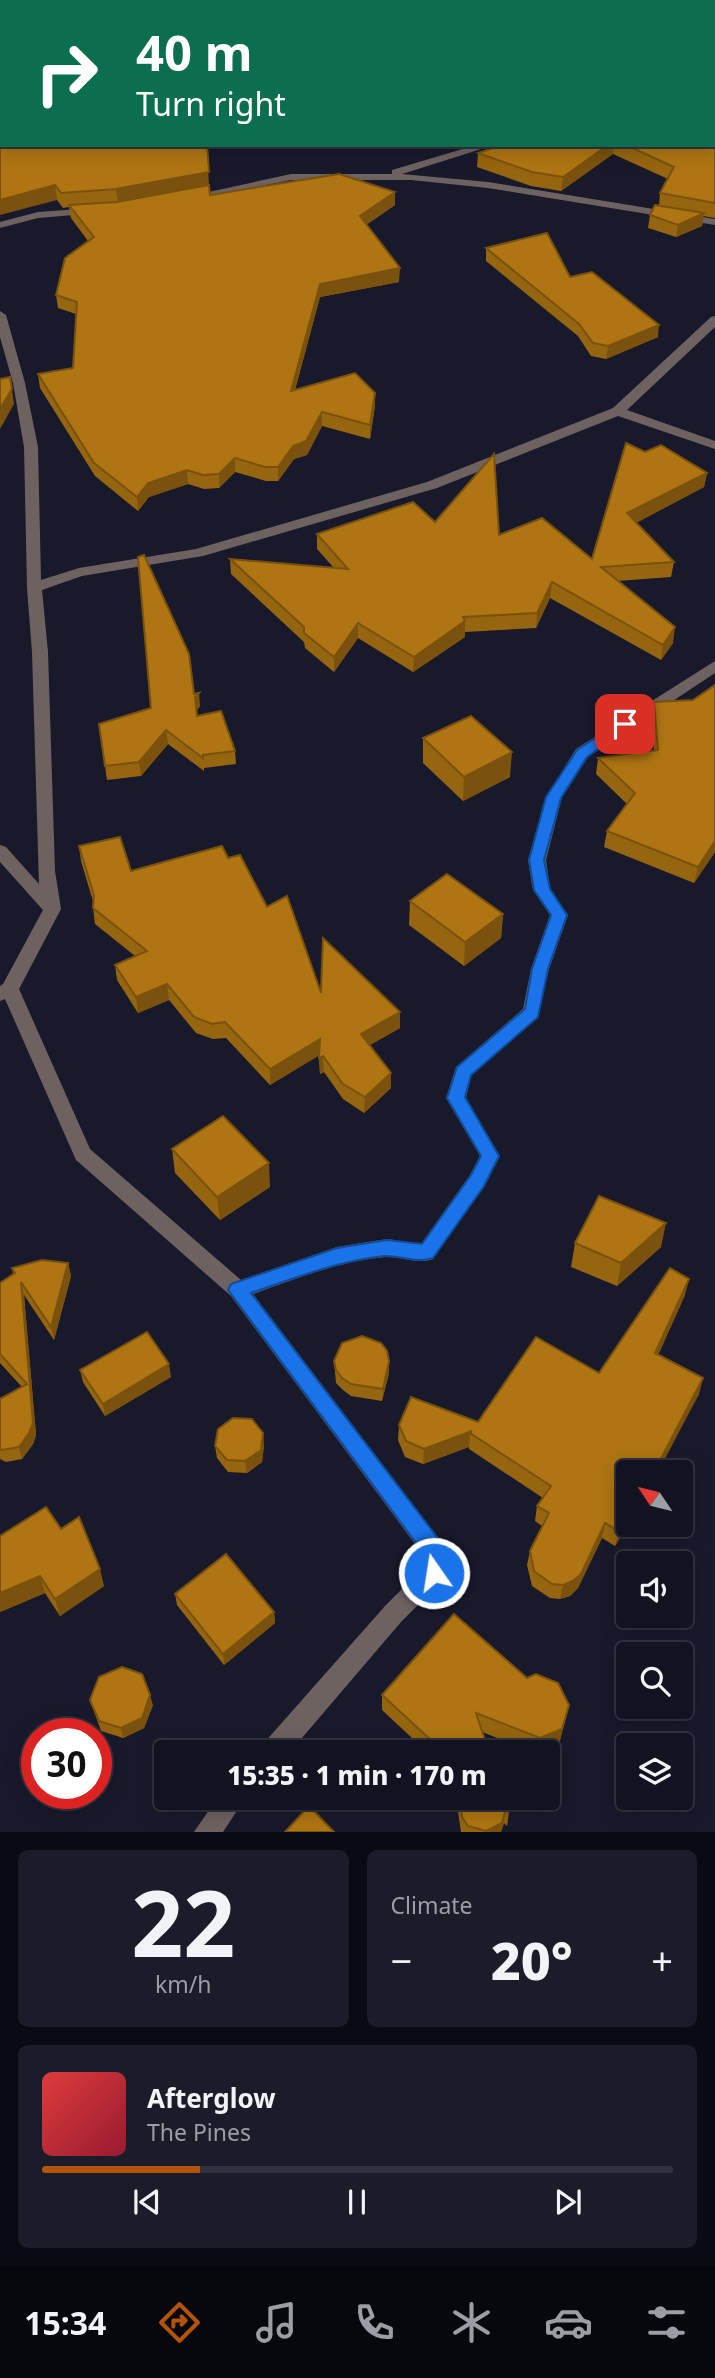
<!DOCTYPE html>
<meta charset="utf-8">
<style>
:root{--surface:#121320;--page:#1b1c29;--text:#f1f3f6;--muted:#9c9ea5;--line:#31323e;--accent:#b45309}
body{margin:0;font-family:"Noto Sans",sans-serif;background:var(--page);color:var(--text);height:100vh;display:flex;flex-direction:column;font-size:26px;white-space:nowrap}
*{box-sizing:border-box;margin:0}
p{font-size:23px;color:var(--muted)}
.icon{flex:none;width:38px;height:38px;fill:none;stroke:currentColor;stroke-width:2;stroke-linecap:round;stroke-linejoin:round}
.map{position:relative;height:1832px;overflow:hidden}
.sheet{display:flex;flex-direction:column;gap:18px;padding:18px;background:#0a0a12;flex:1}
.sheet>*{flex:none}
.banner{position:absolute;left:0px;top:0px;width:716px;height:147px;box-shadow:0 4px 18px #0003,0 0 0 2px var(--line);background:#0b6e4f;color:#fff;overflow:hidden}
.needle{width:46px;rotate:305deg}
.buttons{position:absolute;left:616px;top:1460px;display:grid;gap:14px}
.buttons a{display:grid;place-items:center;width:77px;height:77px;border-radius:7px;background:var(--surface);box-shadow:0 4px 18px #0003,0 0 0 2px var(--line);font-size:35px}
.speed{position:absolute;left:21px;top:1718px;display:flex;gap:14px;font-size:35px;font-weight:700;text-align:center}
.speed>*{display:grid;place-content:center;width:91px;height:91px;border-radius:50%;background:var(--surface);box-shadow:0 4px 18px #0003,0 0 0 2px var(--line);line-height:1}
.speed .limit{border:10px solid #d22;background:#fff;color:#111}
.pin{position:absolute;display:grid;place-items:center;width:60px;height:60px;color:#fff;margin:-30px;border-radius:14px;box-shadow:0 4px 10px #0006}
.me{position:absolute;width:77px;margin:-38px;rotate:347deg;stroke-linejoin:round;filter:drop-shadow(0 0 5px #0008)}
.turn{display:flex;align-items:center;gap:24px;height:147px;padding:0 21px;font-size:32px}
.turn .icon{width:91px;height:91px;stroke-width:2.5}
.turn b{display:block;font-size:49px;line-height:60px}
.big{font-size:52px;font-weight:800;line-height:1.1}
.sheet .card{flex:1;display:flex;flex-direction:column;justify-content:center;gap:10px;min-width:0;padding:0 24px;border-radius:10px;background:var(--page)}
.sheet .dial{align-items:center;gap:0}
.dial b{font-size:91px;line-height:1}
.song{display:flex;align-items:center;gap:21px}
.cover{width:84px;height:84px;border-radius:10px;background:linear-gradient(135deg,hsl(0 70% 55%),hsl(350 70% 35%))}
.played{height:7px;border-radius:4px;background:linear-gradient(90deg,var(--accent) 25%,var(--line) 25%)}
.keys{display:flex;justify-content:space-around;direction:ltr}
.heat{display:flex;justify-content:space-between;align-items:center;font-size:38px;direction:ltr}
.sheet .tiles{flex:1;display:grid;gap:18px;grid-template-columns:1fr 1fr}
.card:last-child{grid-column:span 2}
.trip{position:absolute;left:154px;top:1740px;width:406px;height:70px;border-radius:7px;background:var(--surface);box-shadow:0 4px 18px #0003,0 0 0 2px var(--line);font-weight:800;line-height:70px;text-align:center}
.tab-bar{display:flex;height:112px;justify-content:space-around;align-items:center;background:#07080d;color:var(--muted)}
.tab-bar .icon{width:49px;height:49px}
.tab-bar .selected{color:var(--accent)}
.tab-bar b{font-size:32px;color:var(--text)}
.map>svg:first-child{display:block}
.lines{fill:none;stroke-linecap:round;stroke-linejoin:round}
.minor{fill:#6e6261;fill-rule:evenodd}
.wall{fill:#96650f}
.shaded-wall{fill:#7a520d}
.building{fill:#af7512;stroke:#7a520d;stroke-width:2}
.route{fill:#1a73e8;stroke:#114b97;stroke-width:2}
</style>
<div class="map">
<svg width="715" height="1832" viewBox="0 0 715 1832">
<rect width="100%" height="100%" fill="#18192b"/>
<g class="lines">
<g class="minor">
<rect x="714" y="36" width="1" height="6"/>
<path d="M476,145H494L402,174L488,182L715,219V225L488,188L411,180H291L187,201L181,198L291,174H392V170Z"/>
<path d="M93,208L97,209V213L38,218L0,228V222L38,212Z"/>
<path d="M0,311L6,315L25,383L38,447L41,580L79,568L196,549L427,482L613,408L711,317L715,316V327L627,410L715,441V449L618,416L437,488L203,556L82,576L42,590L48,652L55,871L61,909L19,989L90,1149L241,1280L337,1247L387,1239L421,1244L470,1175L480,1156L446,1098L456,1067L523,1009L531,969L550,915L533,890L528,860L546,797L576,749L715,661V673L588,757L562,797L546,860L550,889L568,915L549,969L538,1017L471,1076L466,1098L500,1156L484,1187L433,1259C418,1265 401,1256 385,1257C339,1261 296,1279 253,1294L440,1540L446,1573L442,1581L401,1622L290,1752H261L264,1743L385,1606L422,1569L421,1552L231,1296L76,1160L5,999L0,1001V986L3,984L43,910L0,862V845L6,847L39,884L32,652L27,588L24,447L13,383L0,337Z"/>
<path d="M218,1797H246L223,1832H194Z"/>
</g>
</g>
<g class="wall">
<path d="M0,0L210,195L395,205L366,225L399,282L320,297L295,390L375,393V406L370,439L322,426L307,455L294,459L278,481H266L235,472L219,488L204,489L188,484L149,497L138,511L95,476L40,388L38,374L73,368L76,314L58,308L56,295L88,241L71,218L69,207L63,208L57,200Z"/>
<path d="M715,106V218L703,216L702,226L676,237L648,228L650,215L659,206L660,193L668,179L613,154L561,191L531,186L477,167L478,153L502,145H714Z"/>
<path d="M486,248L570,277L658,337L606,359L591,356L578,336L486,261Z"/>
<path d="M645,452L707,473L704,487L636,523L674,562L671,577L618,581L673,643L661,660L550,598L536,628L465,632V637L413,672L358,638L334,672L305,648L304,642L231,574L230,559L334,568L317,549V534L435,522L499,535L592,559Z"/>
<path d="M715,685V852L694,883L604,847L607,831L627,804L596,774L598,758L654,751L652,718L654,702L693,700Z"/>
<path d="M194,694L200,706L197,710V716L235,751L236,764L204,768V771L168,744L141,776L107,780L99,724Z"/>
<path d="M423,738L510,777L463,801L423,763Z"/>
<path d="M79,846L131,871L228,858L267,907L321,993L400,1012V1028L370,1045L391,1088L364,1113L343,1099L324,1072L320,1074L319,1055L270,1085L226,1038L213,1039L196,1033L169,1000L138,1013L117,980L115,965L135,956L95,924L93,908V901L81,861Z"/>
<path d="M410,901L503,914L501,938L464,966L409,925Z"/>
<path d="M172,1149L270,1187L220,1220L175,1173Z"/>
<path d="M575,1243L661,1247L617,1286L571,1267Z"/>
<path d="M68,1263L71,1276L54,1340L24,1295L36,1435L33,1444L22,1459L6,1462L0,1459V1399L22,1387L0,1363V1283L13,1274L12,1268Z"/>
<path d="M685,1295L658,1355L699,1394L615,1546L602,1538L578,1588L570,1596L560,1599L550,1598L532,1586L527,1565L530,1551L542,1526L535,1521L537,1506L543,1498L469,1449V1447L423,1464L405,1457L398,1440L399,1425L478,1422L599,1373Z"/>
<path d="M334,1361H389V1373L382,1401L351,1396L343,1390L336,1383Z"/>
<path d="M80,1370L171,1377L105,1416L83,1382Z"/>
<path d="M264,1445L262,1462L247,1473L228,1472L217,1458L215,1446Z"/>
<path d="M61,1529L104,1586L60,1616L45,1593L0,1612V1536Z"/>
<path d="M175,1594L274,1612L275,1623L224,1665L177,1605Z"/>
<path d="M527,1678L569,1705L559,1744L541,1752H533L482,1732L489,1752H427L382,1710V1695Z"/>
<path d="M90,1700L153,1705L144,1728L123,1738L101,1731Z"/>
<path d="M460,1797H504L509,1812L507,1826L504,1823L501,1832H461L458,1812Z"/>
</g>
<g class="shaded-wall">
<path d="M207,145L209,186L118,203L116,189Z"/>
<path d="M608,145H614L613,154L561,191L563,177Z"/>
<path d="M55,185L57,200L0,215V200Z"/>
<path d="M395,192V205L360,229V216Z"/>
<path d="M704,213L702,226L676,237L678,225Z"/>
<path d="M400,268L399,282L320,297L291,405V391L320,284Z"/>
<path d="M659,325L658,337L606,359L608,346Z"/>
<path d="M12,389L14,404L0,429V409Z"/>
<path d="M375,393V406L370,439V425Z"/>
<path d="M322,412V426L307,455L294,459L278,481V467L293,446Z"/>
<path d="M235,458V472L219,488V474Z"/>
<path d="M187,470L188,484L149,497L138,511L137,497L148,483Z"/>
<path d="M707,473L704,487L626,528L627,513Z"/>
<path d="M552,582L550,598L536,628L537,613Z"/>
<path d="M465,621V637L413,672L414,657Z"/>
<path d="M358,623V638L334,672V657Z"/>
<path d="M675,627L673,643L661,660L663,645Z"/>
<path d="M199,693L200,706L196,711L195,697Z"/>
<path d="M166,730L168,744L141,776L139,762Z"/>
<path d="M512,752L510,777L463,801L464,777Z"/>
<path d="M715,841V852L694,883L698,867Z"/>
<path d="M503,914L501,938L464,966L465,942Z"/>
<path d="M167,984L169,1000L138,1013L136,997Z"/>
<path d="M400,1012V1028L361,1050V1034Z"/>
<path d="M320,1039V1055L270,1085V1069Z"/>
<path d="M323,1056L324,1072L320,1074L319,1058Z"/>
<path d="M391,1073V1088L364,1113L365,1097Z"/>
<path d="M269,1163L270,1187L220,1220L217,1197Z"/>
<path d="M666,1223L661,1247L617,1286L621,1263Z"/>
<path d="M68,1263L71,1276L54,1340L51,1327Z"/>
<path d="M689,1279L685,1295L652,1369L655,1353Z"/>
<path d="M21,1282L24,1295L36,1435L33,1444L22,1459L19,1447L29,1433Z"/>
<path d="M389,1361V1373L382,1401L383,1389Z"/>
<path d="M169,1364L171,1377L105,1416L103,1404Z"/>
<path d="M703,1378L699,1394L658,1472H654Z"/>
<path d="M472,1431L470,1433L469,1447L423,1464L424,1449Z"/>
<path d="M263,1433L264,1445L262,1462L247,1473L245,1461Z"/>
<path d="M628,1516V1524H629L615,1546L619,1531Z"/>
<path d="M605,1523L602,1538L578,1588L570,1596L560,1599L563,1585Z"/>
<path d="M100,1569L104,1586L60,1616L55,1599Z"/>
<path d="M40,1576L45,1593L0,1612V1593Z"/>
<path d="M274,1612L275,1623L224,1665L223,1654Z"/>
<path d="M150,1695L153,1705L144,1728L123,1738L121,1728Z"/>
<path d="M569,1705L559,1744L541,1752H537L540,1738Z"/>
<path d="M506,1809L501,1832H486V1831Z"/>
</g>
<g class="building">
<path d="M0,0H22L24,2H2V145H207L209,172L116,189L61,193L55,185L0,200Z"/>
<path d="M85,0H228L227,2H79Z"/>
<path d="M714,105L715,106V203L660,193L674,167L626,145H714Z"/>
<path d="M502,145H608L563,177L532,172L478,153Z"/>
<path d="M339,174L395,192L360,216L400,268L320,284L291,391L355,373L375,393L370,425L322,412L306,441L293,446L278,467H265L235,458L219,474L203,475L187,470L148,483L137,497L94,463L38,374L73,368L77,302L56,295L65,258L94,237L69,205L117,202L209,185L210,195Z"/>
<path d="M655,205L704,213L678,225L650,215Z"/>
<path d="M547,233L570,277L592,272L659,325L608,346L593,343L579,324L486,248Z"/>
<path d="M10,377L12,389L0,409V379Z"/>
<path d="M626,443L645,452L661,445L707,473L627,513L674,562L601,567L675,627L663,645L552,582L537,613L463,617L465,621L414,657L358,623L334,657L304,633V627L230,559L348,569L317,534L413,502L435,522L494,454L499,535L542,518L592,559Z"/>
<path d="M144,555L189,654L194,694L199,693L195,697L197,716L221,711L235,751L203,755V758L166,730L139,762L105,766L99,724L151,708L138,557Z"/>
<path d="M715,685V841L698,867L607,831L635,793L598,758L658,750L654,702L693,700Z"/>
<path d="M471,716L512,752L464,777L423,738Z"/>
<path d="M120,837L131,871L222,846L228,858L240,855L267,907L287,896L321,993L323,938L400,1012L361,1034L391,1073L365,1097L343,1084L323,1056L319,1058L320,1039L270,1069L225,1022L212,1024L194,1017L167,984L136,997L115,965L147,951L93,908L94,895L79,846Z"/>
<path d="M447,874L503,914L465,942L410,901Z"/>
<path d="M223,1116L269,1163L217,1197L172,1149Z"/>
<path d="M599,1196L666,1223L621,1263L575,1243Z"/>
<path d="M42,1260L68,1263L51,1327L21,1282L33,1423L29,1433L19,1447L2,1450L0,1449V1399L27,1384L0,1354V1283L15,1273L12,1268Z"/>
<path d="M670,1268L689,1279L655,1353L703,1378L654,1472H628V1516L619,1531L605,1523L581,1574L573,1581L563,1585L552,1584L534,1571L530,1551L549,1513L537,1506L551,1486L470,1433L472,1431L424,1449L406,1441L399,1425L411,1397L478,1422L536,1337L599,1373Z"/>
<path d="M147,1332L169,1364L103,1404L80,1370Z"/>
<path d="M362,1336L381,1343L387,1351L389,1361L383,1389L351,1384L342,1378L336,1370L334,1361L342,1343Z"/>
<path d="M233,1418L252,1419L263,1433L261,1450L245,1461L227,1460L215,1446L218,1429Z"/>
<path d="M46,1507L61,1529L79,1517L100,1569L55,1599L40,1576L0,1593V1536Z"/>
<path d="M226,1554L274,1612L223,1654L175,1594Z"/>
<path d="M454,1614L527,1678L536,1674L558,1683L569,1705L562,1729L540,1738L476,1713L489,1752H444L382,1695Z"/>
<path d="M122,1667L142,1674L150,1695L142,1718L121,1728L99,1721L90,1700L99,1677Z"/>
<path d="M460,1797H504L509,1812L506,1809L502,1823L486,1831L468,1826L462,1817Z"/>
<path d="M309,1806L334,1832H285Z"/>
</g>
<path class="route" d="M625,719L632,724L630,727L587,757L561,798L544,860L550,889L567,915L548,969L538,1017L471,1075L465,1097L499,1156L484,1186L433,1258C417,1264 400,1255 384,1256C338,1261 295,1278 251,1293L440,1541L445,1573L441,1580L434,1583L427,1580L422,1551L228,1290L231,1284L337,1248L387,1240L422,1244L471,1175L481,1156L447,1098L457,1067L525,1009L532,969L551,915L534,890L529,860L546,797L577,750Z"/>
</svg>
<div class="buttons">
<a><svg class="needle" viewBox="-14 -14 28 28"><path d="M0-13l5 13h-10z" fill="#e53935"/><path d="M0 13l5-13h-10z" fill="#9c9ea5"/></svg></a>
<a><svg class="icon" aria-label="sound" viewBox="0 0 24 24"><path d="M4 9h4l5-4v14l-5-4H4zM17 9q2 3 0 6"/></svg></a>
<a><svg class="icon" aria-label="search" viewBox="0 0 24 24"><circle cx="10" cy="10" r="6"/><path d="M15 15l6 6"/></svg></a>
<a><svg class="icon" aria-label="layers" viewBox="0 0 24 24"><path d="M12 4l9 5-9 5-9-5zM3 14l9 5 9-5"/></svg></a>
</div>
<div class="speed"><div class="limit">30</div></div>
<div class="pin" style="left:625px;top:724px;background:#d93025"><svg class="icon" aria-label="arrive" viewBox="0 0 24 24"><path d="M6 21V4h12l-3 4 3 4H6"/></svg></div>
<svg class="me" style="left:434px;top:1573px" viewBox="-20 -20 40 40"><circle r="17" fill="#1a73e8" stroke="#fff" stroke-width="3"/><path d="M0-11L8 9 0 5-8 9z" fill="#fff"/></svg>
<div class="trip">15:35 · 1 min · 170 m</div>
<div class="banner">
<div class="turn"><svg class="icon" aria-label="right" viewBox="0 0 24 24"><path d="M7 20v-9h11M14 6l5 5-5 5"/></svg><div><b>40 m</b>Turn right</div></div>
</div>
</div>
<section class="sheet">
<div class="tiles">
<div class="card dial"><b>22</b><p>km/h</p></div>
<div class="card"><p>Climate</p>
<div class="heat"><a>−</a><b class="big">20°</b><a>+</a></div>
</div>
<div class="card">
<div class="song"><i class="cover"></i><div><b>Afterglow</b><p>The Pines</p></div></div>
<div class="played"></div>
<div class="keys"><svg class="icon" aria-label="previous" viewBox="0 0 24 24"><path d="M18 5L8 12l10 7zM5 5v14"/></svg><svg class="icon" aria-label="pause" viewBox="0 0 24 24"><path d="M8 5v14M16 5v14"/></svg><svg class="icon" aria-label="next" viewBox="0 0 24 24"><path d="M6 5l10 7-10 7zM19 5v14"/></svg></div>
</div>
</div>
</section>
<nav class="tab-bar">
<b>15:34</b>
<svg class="icon selected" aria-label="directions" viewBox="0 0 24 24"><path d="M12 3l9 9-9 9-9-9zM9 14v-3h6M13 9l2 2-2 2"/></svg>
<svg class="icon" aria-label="music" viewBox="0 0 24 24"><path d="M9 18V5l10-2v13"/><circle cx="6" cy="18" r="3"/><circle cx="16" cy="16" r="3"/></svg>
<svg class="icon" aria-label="phone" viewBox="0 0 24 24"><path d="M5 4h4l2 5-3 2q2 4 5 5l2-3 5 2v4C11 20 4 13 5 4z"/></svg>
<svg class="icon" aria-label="climate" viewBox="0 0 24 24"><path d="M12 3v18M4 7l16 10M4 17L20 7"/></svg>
<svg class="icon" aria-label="car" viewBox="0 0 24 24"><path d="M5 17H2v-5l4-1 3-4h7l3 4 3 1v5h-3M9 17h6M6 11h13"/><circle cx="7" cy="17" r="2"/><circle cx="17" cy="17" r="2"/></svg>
<svg class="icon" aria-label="filters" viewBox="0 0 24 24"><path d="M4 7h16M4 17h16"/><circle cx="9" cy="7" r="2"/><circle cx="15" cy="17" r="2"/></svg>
</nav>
